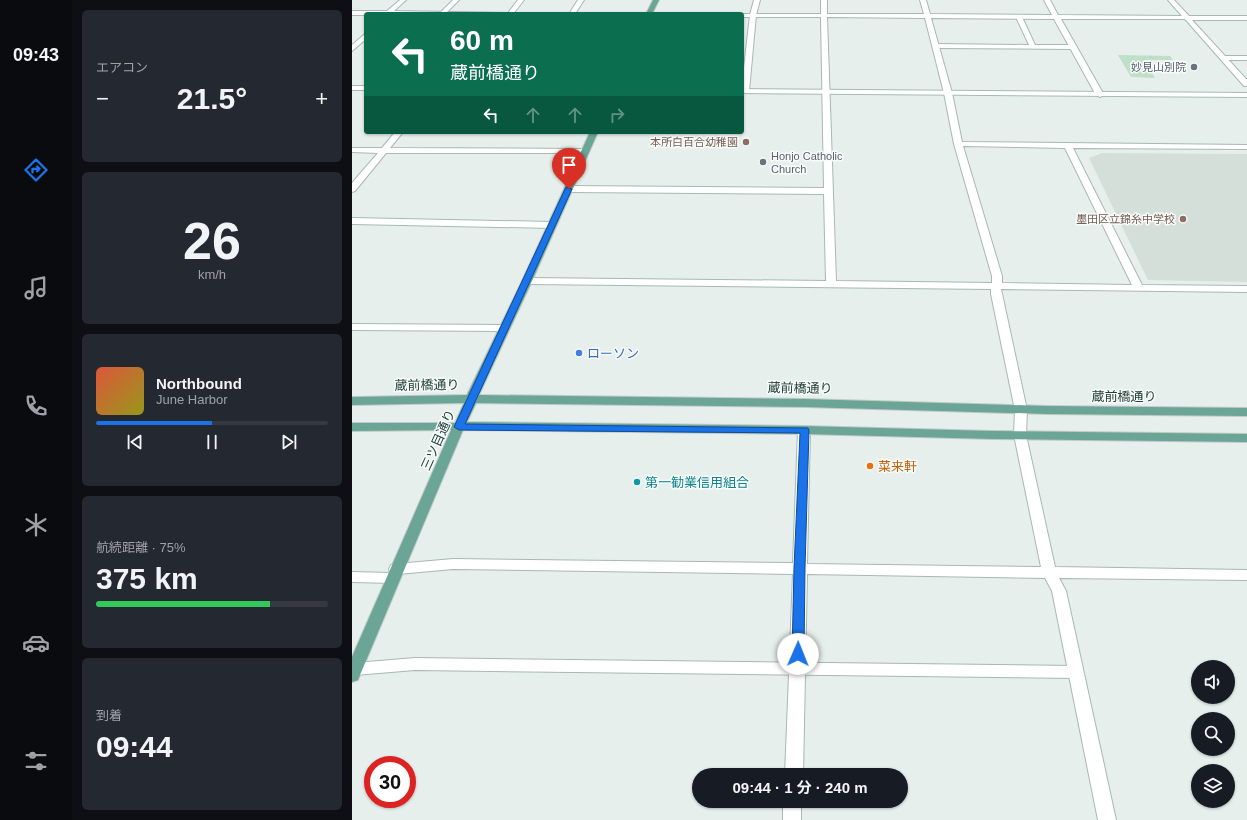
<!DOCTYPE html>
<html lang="ja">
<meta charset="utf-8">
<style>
:root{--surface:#171b24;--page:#242831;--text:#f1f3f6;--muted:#9ea1a6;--line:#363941;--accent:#1a73e8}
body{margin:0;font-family:Arial,"Noto Sans JP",sans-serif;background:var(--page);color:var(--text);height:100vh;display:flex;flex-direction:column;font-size:15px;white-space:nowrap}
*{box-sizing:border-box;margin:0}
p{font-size:13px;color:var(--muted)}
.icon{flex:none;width:22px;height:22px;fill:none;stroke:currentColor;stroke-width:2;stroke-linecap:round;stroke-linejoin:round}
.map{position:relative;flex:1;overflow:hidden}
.sheet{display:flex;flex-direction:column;gap:10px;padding:10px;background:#0d0f14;width:280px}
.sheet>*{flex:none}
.banner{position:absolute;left:12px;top:12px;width:380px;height:122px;border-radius:4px;box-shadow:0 1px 3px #0004;background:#0b6e4f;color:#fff;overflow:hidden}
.buttons{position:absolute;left:839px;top:660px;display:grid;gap:8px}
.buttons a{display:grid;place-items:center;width:44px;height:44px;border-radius:50%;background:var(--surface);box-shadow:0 1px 3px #0004;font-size:20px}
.speed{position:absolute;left:12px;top:756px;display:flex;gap:8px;font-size:20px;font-weight:700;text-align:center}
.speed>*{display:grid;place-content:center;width:52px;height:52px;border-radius:50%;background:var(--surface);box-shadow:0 1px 3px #0004;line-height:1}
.speed .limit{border:6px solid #d22;background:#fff;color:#111}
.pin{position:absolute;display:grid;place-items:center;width:34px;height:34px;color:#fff;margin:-41px -17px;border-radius:50% 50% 50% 0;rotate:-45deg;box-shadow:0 0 4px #0007}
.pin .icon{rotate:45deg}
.me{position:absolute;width:44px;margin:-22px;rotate:1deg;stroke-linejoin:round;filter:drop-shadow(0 0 3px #0008)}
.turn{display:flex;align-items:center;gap:14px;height:84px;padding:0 20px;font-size:18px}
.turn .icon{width:52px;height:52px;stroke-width:2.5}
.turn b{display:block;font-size:28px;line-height:34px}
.lanes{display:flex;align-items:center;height:38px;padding:0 20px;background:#0003;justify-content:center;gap:20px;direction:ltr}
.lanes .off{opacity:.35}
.big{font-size:30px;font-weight:700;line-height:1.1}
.sheet .widget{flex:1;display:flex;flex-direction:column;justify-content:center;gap:6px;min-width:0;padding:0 14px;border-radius:6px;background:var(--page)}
.sheet .dial{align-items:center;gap:0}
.dial b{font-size:52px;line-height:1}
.song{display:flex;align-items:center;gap:12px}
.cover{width:48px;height:48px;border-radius:6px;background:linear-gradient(135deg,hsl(10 70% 55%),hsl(60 70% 35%))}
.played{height:4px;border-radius:2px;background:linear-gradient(90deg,var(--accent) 50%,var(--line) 50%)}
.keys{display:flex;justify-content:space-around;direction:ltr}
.heat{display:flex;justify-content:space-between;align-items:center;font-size:22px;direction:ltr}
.charge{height:6px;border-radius:3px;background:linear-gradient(90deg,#34c759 75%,var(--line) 0)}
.trip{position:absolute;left:340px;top:768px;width:216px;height:40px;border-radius:20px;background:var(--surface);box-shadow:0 1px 3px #0004;font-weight:700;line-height:40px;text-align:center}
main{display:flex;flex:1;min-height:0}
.tabs{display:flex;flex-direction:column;width:72px;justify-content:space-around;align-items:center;background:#090b0e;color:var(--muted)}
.tabs .icon{width:28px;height:28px}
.tabs .selected{color:var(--accent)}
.tabs b{font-size:18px;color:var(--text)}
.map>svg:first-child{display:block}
.built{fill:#d4dfda}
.green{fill:#bfe0c8}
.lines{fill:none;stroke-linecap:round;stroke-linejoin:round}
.lane-casing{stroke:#a8b8b2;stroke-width:2}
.street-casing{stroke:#a8b8b2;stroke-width:2}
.secondary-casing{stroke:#a4bbb3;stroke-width:2}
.primary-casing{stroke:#c2cac8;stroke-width:2}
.lane{fill:#fff;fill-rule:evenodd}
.street{fill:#fff;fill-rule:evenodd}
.secondary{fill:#fff;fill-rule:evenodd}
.primary{fill:#6aa596;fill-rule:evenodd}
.route{fill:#1a73e8;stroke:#114b97}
.worship-dot{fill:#6b7280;stroke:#f7fbf9;stroke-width:1.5}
.education-dot{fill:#8d6e63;stroke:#f7fbf9;stroke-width:1.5}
.shop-dot{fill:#3f7fe0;stroke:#f7fbf9;stroke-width:1.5}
.food-dot{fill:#e8710a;stroke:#f7fbf9;stroke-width:1.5}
.culture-dot{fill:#0f9aa8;stroke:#f7fbf9;stroke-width:1.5}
.labels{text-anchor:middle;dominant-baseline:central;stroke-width:3;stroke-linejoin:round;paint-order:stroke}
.far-worship-label{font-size:11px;fill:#5b616d;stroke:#f7fbf9;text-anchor:end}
.far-education-label{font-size:11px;fill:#785e54;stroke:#f7fbf9;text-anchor:end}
.shop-label{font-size:13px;fill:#366cbe;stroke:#f7fbf9;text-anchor:start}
.street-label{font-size:13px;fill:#24423a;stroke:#f7fbf9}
.food-label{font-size:13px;fill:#c56008;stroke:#f7fbf9;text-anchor:start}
.culture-label{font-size:13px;fill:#0d838f;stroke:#f7fbf9;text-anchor:start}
</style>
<main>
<nav class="tabs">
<b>09:43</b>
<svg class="icon selected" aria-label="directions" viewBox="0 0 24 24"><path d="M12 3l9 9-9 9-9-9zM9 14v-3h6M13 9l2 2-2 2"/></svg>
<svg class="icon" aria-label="music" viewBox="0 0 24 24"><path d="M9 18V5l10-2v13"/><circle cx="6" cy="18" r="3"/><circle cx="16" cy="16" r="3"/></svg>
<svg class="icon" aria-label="phone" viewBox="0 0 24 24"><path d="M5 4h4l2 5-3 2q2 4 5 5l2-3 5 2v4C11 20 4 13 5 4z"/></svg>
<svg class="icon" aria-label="climate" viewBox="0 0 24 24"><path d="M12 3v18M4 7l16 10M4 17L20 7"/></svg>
<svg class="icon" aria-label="car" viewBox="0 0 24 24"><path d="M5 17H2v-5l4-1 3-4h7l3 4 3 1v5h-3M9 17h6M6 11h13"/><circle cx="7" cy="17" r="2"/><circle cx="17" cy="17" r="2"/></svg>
<svg class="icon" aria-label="filters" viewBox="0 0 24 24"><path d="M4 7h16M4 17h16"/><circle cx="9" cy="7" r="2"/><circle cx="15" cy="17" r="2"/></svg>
</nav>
<section class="sheet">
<div class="widget"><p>エアコン</p>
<div class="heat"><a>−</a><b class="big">21.5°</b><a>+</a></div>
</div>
<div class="widget dial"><b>26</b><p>km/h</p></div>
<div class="widget">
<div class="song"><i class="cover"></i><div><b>Northbound</b><p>June Harbor</p></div></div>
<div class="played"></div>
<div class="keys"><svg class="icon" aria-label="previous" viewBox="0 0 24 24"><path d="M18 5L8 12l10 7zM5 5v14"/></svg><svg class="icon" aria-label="pause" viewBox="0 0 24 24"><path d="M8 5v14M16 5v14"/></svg><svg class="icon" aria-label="next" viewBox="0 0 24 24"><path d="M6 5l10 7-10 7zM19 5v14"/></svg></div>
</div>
<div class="widget"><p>航続距離 · 75%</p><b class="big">375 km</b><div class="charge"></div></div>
<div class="widget"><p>到着</p><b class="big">09:44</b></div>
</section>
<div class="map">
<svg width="895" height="820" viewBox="0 0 895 820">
<rect width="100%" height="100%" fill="#e6efeb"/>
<path class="built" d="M750,153L895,154V282L796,280L737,158Z"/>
<path class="green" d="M766,55L818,56L821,60H792L803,78L779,77Z"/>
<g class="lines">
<defs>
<g id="lane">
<path d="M101,0H107L93,14H89V12Z"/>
<path d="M226,0H232L223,14H217Z"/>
<path d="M402,0H408L404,15L397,91L393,93L390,92V85L398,15Z"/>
<path d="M667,15L670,17L683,45H722L725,47L722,49L583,48L580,46L583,44L677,45L664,17Z"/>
<path d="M895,56V60H872L869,58L872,56Z"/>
<path d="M63,658L723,666L729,667L731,672L729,677L723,678L63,670L3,675L0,674V664L3,663Z"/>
</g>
<g id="street">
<path d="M48,0H54L42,11L156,13L166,0H172L161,14L0,15V11H35Z"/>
<path d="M469,0H475V14H572L568,0H574L578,14L700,15L692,0H698L706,15L830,16L816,0H822L837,16H895V20H840L895,80V86H892L833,19H709L752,95L748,97L744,95L702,19L579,18L600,93L610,142L895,145V149L721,148L790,285L895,286V292L649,289L675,410L674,435L703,567L895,570V580L707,578L714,591L764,820H746L700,591L693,578L455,574L451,775H433L441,574L101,569L46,574L48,578L46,582L41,583L0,582V572L39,573L37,569L39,565L44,564L101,559L441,563L446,430L448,427H456L458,430L455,564L689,567L662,435L663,410L639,294V289L175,284L170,281L175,278L474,281L472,194L217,192L213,189L217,186L472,188L469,17H390V14H388H469ZM475,17L573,18L592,93L602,144L640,276V283L484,281ZM611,146L713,148L780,285L650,283V276Z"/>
<path d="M14,33V39L0,51V45Z"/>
<path d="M43,132H51L38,148L233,149L237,151L233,153H34L3,191L0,192V183L26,153L0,152V148H30Z"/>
<path d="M0,324L153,325L158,328L153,331L0,330Z"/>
<rect x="431" y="801" width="18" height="19"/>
</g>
<g id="secondary">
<rect x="0" y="86" width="14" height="4"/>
<path d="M390,89L895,93V97L390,93Z"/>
<path d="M0,218L200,222L205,225L200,228L0,224Z"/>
</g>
<g id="primary">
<path d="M301,0H307L300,14H294Z"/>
<path d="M238,132H246L180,281L127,395L452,399L695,406L895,408V416L695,414L452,407L124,403L115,422L452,426L640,431L895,434V442L640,439L452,434L111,430L8,675L6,680L0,682V657L99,430L0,431V423H103L112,403L0,405V397L115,395L170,281Z"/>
</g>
</defs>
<use href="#lane" class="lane-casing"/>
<use href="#street" class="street-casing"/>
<use href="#secondary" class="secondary-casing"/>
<use href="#primary" class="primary-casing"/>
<use href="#lane" class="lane"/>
<use href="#street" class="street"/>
<use href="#secondary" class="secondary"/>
<use href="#primary" class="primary"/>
</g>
<path class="route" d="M214,187L220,189L113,424L456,428L457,430L453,568L452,654L450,658L446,659L442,658L440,654L442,568L448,433L107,430L102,427Z"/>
<g class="worship-dot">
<circle cx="842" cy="67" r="4"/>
<circle cx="411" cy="162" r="4"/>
</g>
<g class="education-dot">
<circle cx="394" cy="142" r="4"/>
<circle cx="831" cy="219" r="4"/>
</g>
<circle class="shop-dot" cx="227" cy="353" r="4"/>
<circle class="food-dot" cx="518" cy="466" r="4"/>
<circle class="culture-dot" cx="285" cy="482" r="4"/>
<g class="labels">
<g class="far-worship-label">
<text x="834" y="67">妙見山別院</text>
<text x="419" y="156" text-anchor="start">Honjo Catholic<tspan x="419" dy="13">Church</tspan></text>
</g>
<g class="far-education-label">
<text x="386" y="142">本所白百合幼稚園</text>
<text x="823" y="219">墨田区立錦糸中学校</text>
</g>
<g class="shop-label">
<text x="235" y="353">ローソン</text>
</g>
<g class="street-label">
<text transform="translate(75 385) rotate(-1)">蔵前橋通り</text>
<text transform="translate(448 388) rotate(1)">蔵前橋通り</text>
<text x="772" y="396">蔵前橋通り</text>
<text transform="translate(86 440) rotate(-66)">三ツ目通り</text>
</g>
<g class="food-label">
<text x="526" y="466">菜来軒</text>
</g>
<g class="culture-label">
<text x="293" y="482">第一勧業信用組合</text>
</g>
</g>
</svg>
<div class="buttons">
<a><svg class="icon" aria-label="sound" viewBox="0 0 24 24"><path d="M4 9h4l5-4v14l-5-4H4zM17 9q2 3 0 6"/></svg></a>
<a><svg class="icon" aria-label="search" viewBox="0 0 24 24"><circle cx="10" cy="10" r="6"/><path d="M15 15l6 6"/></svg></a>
<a><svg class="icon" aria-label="layers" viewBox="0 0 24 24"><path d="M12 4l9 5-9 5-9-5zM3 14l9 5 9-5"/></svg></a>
</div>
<div class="speed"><div class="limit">30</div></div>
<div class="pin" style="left:217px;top:189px;background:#d93025"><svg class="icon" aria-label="arrive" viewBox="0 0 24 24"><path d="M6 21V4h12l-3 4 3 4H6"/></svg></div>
<svg class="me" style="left:446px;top:654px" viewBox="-20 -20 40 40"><circle r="19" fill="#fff"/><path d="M0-13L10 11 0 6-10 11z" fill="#1a73e8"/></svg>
<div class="trip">09:44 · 1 分 · 240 m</div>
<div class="banner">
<div class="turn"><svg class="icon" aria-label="left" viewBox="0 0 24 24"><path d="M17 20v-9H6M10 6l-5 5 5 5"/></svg><div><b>60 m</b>蔵前橋通り</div></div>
<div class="lanes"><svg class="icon" aria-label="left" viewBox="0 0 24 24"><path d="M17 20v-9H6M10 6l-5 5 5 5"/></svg><svg class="icon off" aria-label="ahead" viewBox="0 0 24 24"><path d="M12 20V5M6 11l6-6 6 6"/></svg><svg class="icon off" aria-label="ahead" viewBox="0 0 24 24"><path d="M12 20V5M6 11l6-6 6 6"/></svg><svg class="icon off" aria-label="right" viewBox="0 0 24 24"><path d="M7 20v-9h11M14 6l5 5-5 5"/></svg></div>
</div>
</div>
</main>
